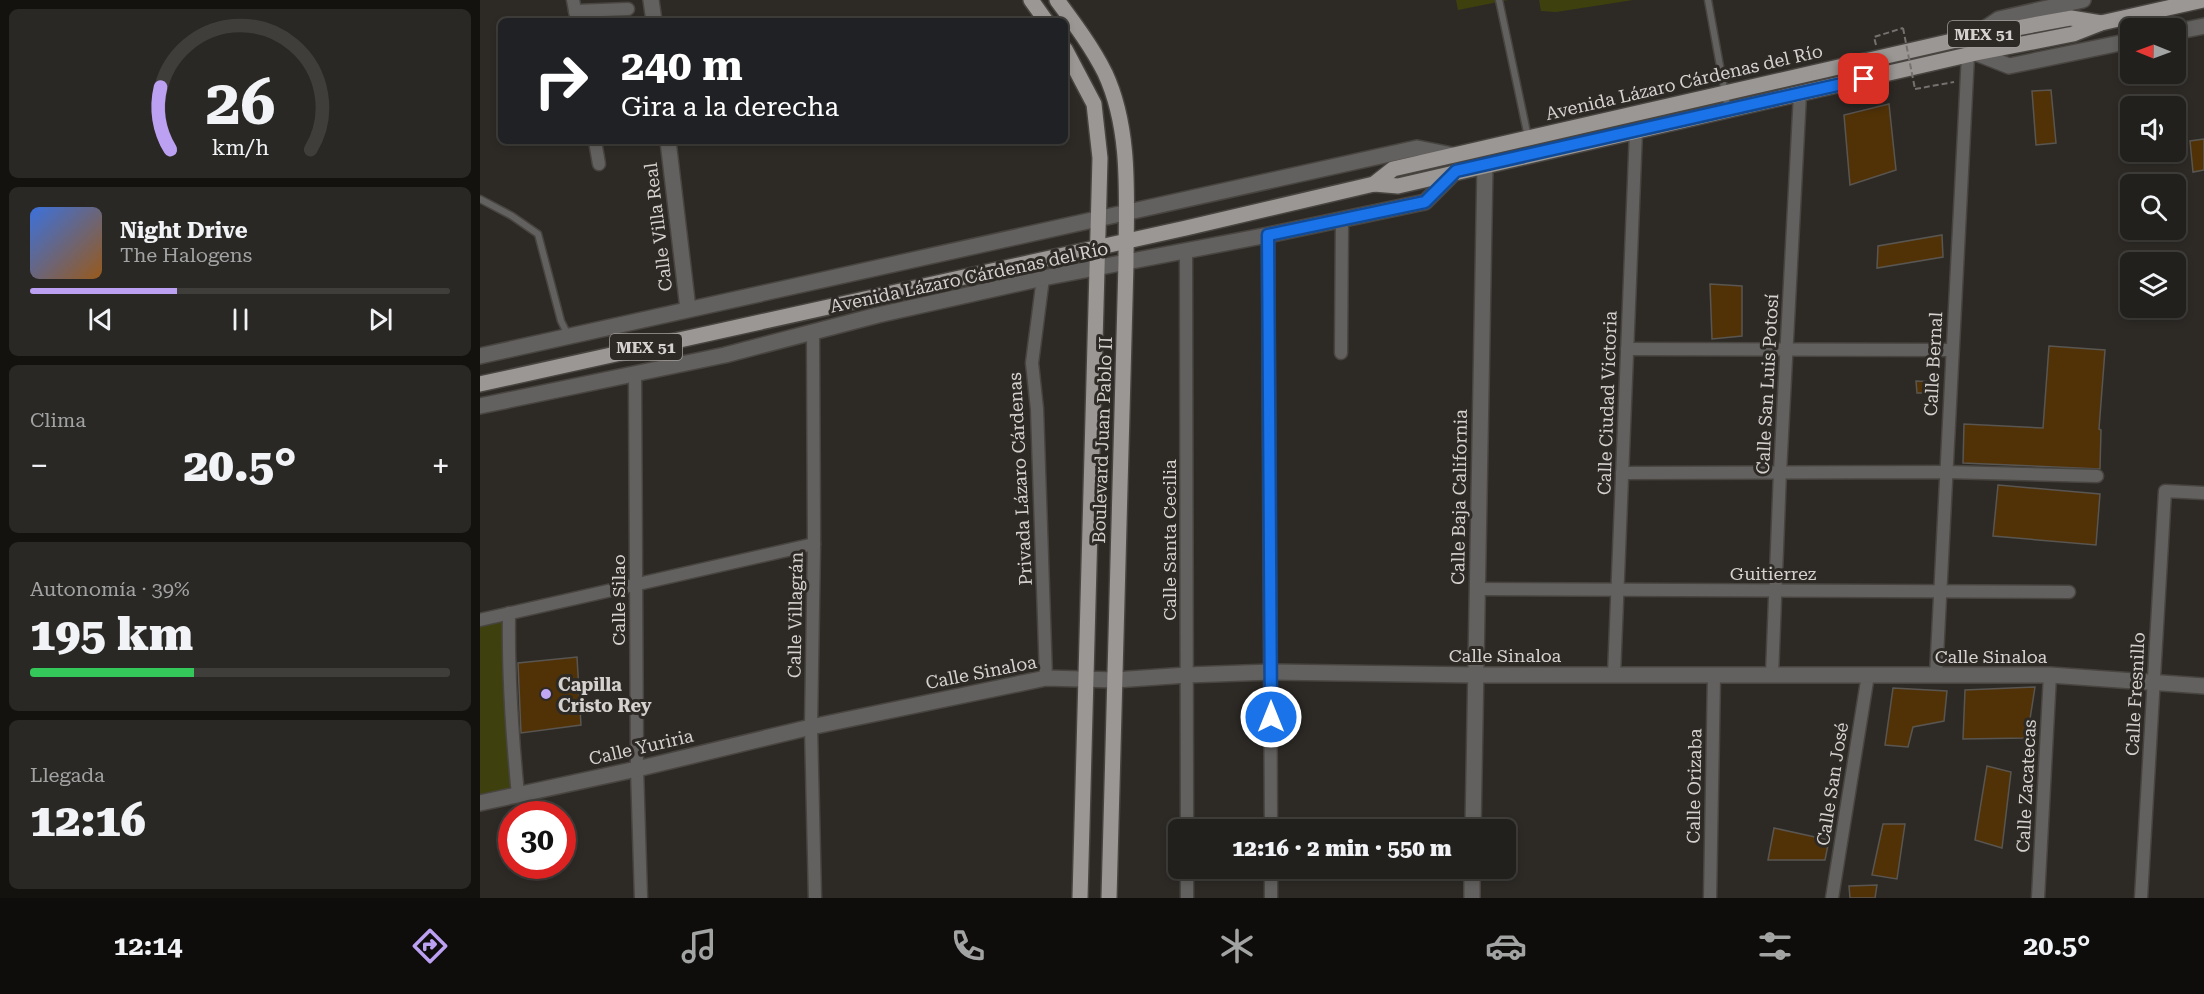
<!DOCTYPE html>
<html lang="es">
<meta charset="utf-8">
<style>
:root{--surface:#22201c;--page:#2a2825;--text:#f1f3f6;--muted:#a2a3a3;--line:#3f3e3b;--accent:#bca0f2}
body{margin:0;font-family:"Roboto Serif",serif;background:var(--page);color:var(--text);height:100vh;display:flex;flex-direction:column;font-size:22px;white-space:nowrap}
*{box-sizing:border-box;margin:0}
p{font-size:20px;color:var(--muted)}
.icon{flex:none;width:33px;height:33px;fill:none;stroke:currentColor;stroke-width:2;stroke-linecap:round;stroke-linejoin:round}
.map{position:relative;flex:1;overflow:hidden}
.sheet{display:flex;flex-direction:column;gap:9px;padding:9px;background:#13120f;width:480px}
.sheet>*{flex:none}
.guide{position:absolute;left:18px;top:18px;width:570px;height:126px;border-radius:9px;box-shadow:0 3px 9px #0003,0 0 0 2px var(--line);background:#202124;color:#fff;overflow:hidden}
.needle{width:39px;rotate:271deg}
.buttons{position:absolute;left:1640px;top:18px;display:grid;gap:12px}
.buttons a{display:grid;place-items:center;width:66px;height:66px;border-radius:9px;background:var(--surface);box-shadow:0 3px 9px #0003,0 0 0 2px var(--line);font-size:30px}
.speed{position:absolute;left:18px;top:801px;display:flex;gap:12px;font-size:30px;font-weight:700;text-align:center}
.speed>*{display:grid;place-content:center;width:78px;height:78px;border-radius:50%;background:var(--surface);box-shadow:0 3px 9px #0003,0 0 0 2px var(--line);line-height:1}
.speed .limit{border:9px solid #d22;background:#fff;color:#111}
.pin{position:absolute;display:grid;place-items:center;width:51px;height:51px;color:#fff;margin:-26px;border-radius:12px;box-shadow:0 3px 9px #0006}
.me{position:absolute;width:66px;margin:-33px;rotate:0deg;stroke-linejoin:round;filter:drop-shadow(0 0 4px #0008)}
.turn{display:flex;align-items:center;gap:21px;height:126px;padding:0 24px;font-size:27px}
.turn .icon{width:78px;height:78px;stroke-width:2.5}
.turn b{display:block;font-size:42px;line-height:51px}
.big{font-size:45px;font-weight:800;line-height:1.1}
.sheet .tile{flex:1;display:flex;flex-direction:column;justify-content:center;gap:9px;min-width:0;padding:0 21px;border-radius:9px;background:var(--page)}
.sheet .dial{align-items:center;gap:0}
.dial svg{height:156px;overflow:visible;fill:none;stroke:var(--line);stroke-width:7;stroke-linecap:round;text-anchor:middle}
.dial text{fill:var(--text);stroke:none}
.song{display:flex;align-items:center;gap:18px}
.cover{width:72px;height:72px;border-radius:9px;background:linear-gradient(135deg,hsl(220 70% 55%),hsl(30 70% 35%))}
.played{height:6px;border-radius:3px;background:linear-gradient(90deg,var(--accent) 35%,var(--line) 35%)}
.keys{display:flex;justify-content:space-around;direction:ltr}
.heat{display:flex;justify-content:space-between;align-items:center;font-size:33px;direction:ltr}
.charge{height:9px;border-radius:4px;background:linear-gradient(90deg,#34c759 39%,var(--line) 0)}
.trip{position:absolute;left:688px;top:819px;width:348px;height:60px;border-radius:9px;background:var(--surface);box-shadow:0 3px 9px #0003,0 0 0 2px var(--line);font-weight:800;line-height:60px;text-align:center}
.dock{display:flex;height:96px;justify-content:space-around;align-items:center;background:#0e0d0b;color:var(--muted)}
.dock .icon{width:42px;height:42px}
.dock .selected{color:var(--accent)}
.dock b{font-size:27px;color:var(--text)}
main{display:flex;flex:1;min-height:0}
.map>svg:first-child{display:block}
.green{fill:#3e410e}
.building{fill:#513207;stroke:#595551;stroke-width:1.5}
.lines{fill:none;stroke-linecap:round;stroke-linejoin:round}
.service-casing{stroke:#484541;stroke-width:9}
.minor-casing{stroke:#484541;stroke-width:15}
.tertiary-casing{stroke:#484541;stroke-width:18}
.primary-casing{stroke:#484541;stroke-width:18}
.path{stroke:#74716e;stroke-width:2;stroke-dasharray:6 3;stroke-linecap:butt}
.service{stroke:#63615f;stroke-width:6}
.minor{stroke:#63615f;stroke-width:12}
.tertiary{stroke:#63615f;stroke-width:15}
.primary{stroke:#9b9794;stroke-width:15}
.path-bridge{stroke:#74716e;stroke-width:2;stroke-dasharray:6 3;stroke-linecap:butt}
.route-casing{stroke:#114b97;stroke-width:15}
.route{stroke:#1a73e8;stroke-width:10}
.poi-dot{fill:#c0a8f4;stroke:#2d2a26;stroke-width:2}
.labels{text-anchor:middle;dominant-baseline:central;stroke-width:6;stroke-linejoin:round;paint-order:stroke}
.shield{fill:#2d2a26;stroke:#a29f9c;stroke-width:1.5}
.shield-label{font-size:16px;font-weight:bold;fill:#d4d1cf}
.street-label{font-size:18px;fill:#d4d1cf;stroke:#2d2a26}
.poi-label{font-size:18px;font-weight:bold;fill:#d4d1cf;stroke:#2d2a26;text-anchor:start}
</style>
<main>
<section class="sheet">
<div class="tile dial"><svg viewBox="0 0 100 80">
<path d="M14 69A42 42 0 1 1 86 69"/>
<path d="M14 69A42 42 0 0 1 9 37" stroke="#bca0f2"/>
<text x="50" y="56" font-size="32" font-weight="700">26</text>
<text x="50" y="72" font-size="11">km/h</text>
</svg></div>
<div class="tile">
<div class="song"><i class="cover"></i><div><b>Night Drive</b><p>The Halogens</p></div></div>
<div class="played"></div>
<div class="keys"><svg class="icon" aria-label="previous" viewBox="0 0 24 24"><path d="M18 5L8 12l10 7zM5 5v14"/></svg><svg class="icon" aria-label="pause" viewBox="0 0 24 24"><path d="M8 5v14M16 5v14"/></svg><svg class="icon" aria-label="next" viewBox="0 0 24 24"><path d="M6 5l10 7-10 7zM19 5v14"/></svg></div>
</div>
<div class="tile"><p>Clima</p>
<div class="heat"><a>−</a><b class="big">20.5°</b><a>+</a></div>
</div>
<div class="tile"><p>Autonomía · 39%</p><b class="big">195 km</b><div class="charge"></div></div>
<div class="tile"><p>Llegada</p><b class="big">12:16</b></div>
</section>
<div class="map">
<svg width="1724" height="898" viewBox="0 0 1724 898">
<rect width="100%" height="100%" fill="#2d2a26"/>
<g class="green">
<path d="M976,0H1028L978,10Z"/>
<path d="M1059,0H1153L1076,12L1061,11Z"/>
<path d="M29,613L38,795L0,803V620Z"/>
</g>
<g class="building">
<path d="M1571,90L1576,143L1556,145L1552,91Z"/>
<path d="M1409,104L1416,170L1370,185L1364,115Z"/>
<path d="M1724,139V170L1713,172L1710,141Z"/>
<path d="M1462,235L1463,257L1397,268L1398,246Z"/>
<path d="M1230,284L1262,286V336L1232,339Z"/>
<path d="M1569,346L1625,350L1619,429L1621,430L1620,469L1483,463L1484,424L1563,428Z"/>
<path d="M1436,381L1456,382L1458,393H1437Z"/>
<path d="M1518,485L1620,494L1616,545L1513,536Z"/>
<path d="M97,657L101,725L41,733L38,663Z"/>
<path d="M1555,687L1547,738L1483,739L1485,690Z"/>
<path d="M1413,688L1467,691L1464,721L1433,727L1428,747L1405,745Z"/>
<path d="M1507,766L1531,772L1522,848L1495,840Z"/>
<path d="M1403,824H1425L1417,879L1392,875Z"/>
<path d="M1294,828L1349,840L1345,860H1288Z"/>
<path d="M1397,885L1395,898H1370L1369,886Z"/>
</g>
<g class="lines">
<defs>
<g id="service">
<path d="M1019,0L1048,137"/>
<path d="M1228,0L1248,110"/>
<path d="M0,199L32,216L58,234L81,321L88,335"/>
</g>
<g id="minor">
<path d="M93,0L97,21"/>
<path d="M95,11L148,9"/>
<path d="M115,141L119,164"/>
<path d="M788,235L791,830"/>
<path d="M706,251L707,830"/>
<path d="M563,278L552,363L557,409L566,678"/>
<path d="M333,332L334,544L331,727L335,898"/>
<path d="M1147,349L1472,350"/>
<path d="M861,353L862,220"/>
<path d="M155,375L157,769L161,898"/>
<path d="M1142,473L1466,472L1617,476"/>
<path d="M997,589L1589,592"/>
<path d="M29,613C28,674 32,734 38,795"/>
<path d="M0,620L334,544"/>
<path d="M1134,675L1156,131"/>
<path d="M1292,675L1300,472L1320,94"/>
<path d="M1456,675L1488,55"/>
<path d="M707,868V898"/>
<path d="M791,898V868"/>
<path d="M1230,898L1234,675"/>
<path d="M1352,898L1388,675"/>
<path d="M1558,898L1570,675"/>
<path d="M1661,898L1685,491L1724,493"/>
</g>
<g id="tertiary">
<path d="M171,0L174,21"/>
<path d="M1695,32L1724,26"/>
<path d="M1494,36L1519,19L1603,0"/>
<path d="M1496,53L1529,66L1650,41"/>
<path d="M188,141L208,309"/>
<path d="M0,356L937,148L972,155"/>
<path d="M0,406L245,355L398,315L563,278L788,235L945,202L976,171"/>
<path d="M0,803L157,769L331,727L566,678L635,680L707,675L792,672L995,675H1570L1724,686"/>
<path d="M993,830L1005,165"/>
<path d="M992,898V868"/>
</g>
<g id="primary">
<path d="M551,0L566,21"/>
<path d="M577,0C594,23 612,47 625,73C652,131 646,200 646,263L629,898"/>
<path d="M585,49L614,104L620,158L600,898"/>
<path d="M894,184L913,169L1494,36L1591,18L1621,23"/>
<path d="M0,384L706,228L894,184L918,186L1496,53L1593,34L1621,23L1723,0"/>
</g>
</defs>
<use href="#service" class="service-casing"/>
<use href="#minor" class="minor-casing"/>
<use href="#tertiary" class="tertiary-casing"/>
<use href="#primary" class="primary-casing"/>
<g class="path">
<path d="M1396,45L1394,37L1423,28"/>
<path d="M1435,89L1474,82"/>
</g>
<use href="#service" class="service"/>
<use href="#minor" class="minor"/>
<use href="#tertiary" class="tertiary"/>
<use href="#primary" class="primary"/>
<path class="path-bridge" d="M1423,28L1435,89"/>
</g>
<g class="lines">
<defs>
<path id="route" d="M791,717L788,235L945,202L976,171L1384,79"/>
</defs>
<use href="#route" class="route-casing"/>
<use href="#route" class="route"/>
</g>
<circle class="poi-dot" cx="66" cy="694" r="6"/>
<g class="labels">
<g class="shield">
<rect x="1468" y="21" width="72" height="26" rx="4.5"/>
<rect x="130" y="334" width="72" height="26" rx="4.5"/>
</g>
<g class="shield-label">
<text x="1504" y="34">MEX 51</text>
<text x="166" y="347">MEX 51</text>
</g>
<g class="street-label">
<text transform="translate(1204 82) rotate(-13)">Avenida Lázaro Cárdenas del Río</text>
<text transform="translate(178 227) rotate(-97)">Calle Villa Real</text>
<text transform="translate(489 277) rotate(-12)">Avenida Lázaro Cárdenas del Río</text>
<text transform="translate(1453 364) rotate(-87)">Calle Bernal</text>
<text transform="translate(1287 384) rotate(-87)">Calle San Luis Potosí</text>
<text transform="translate(1127 403) rotate(-88)">Calle Ciudad Victoria</text>
<text transform="translate(622 440) rotate(-88)">Boulevard Juan Pablo II</text>
<text transform="translate(540 479) rotate(-93)">Privada Lázaro Cárdenas</text>
<text transform="translate(979 497) rotate(-89)">Calle Baja California</text>
<text transform="translate(689 540) rotate(-90)">Calle Santa Cecilia</text>
<text x="1293" y="573">Guitierrez</text>
<text transform="translate(138 600) rotate(-90)">Calle Silao</text>
<text transform="translate(315 615) rotate(-89)">Calle Villagrán</text>
<text x="1025" y="655">Calle Sinaloa</text>
<text x="1511" y="656">Calle Sinaloa</text>
<text transform="translate(501 672) rotate(-11)">Calle Sinaloa</text>
<text transform="translate(1655 694) rotate(-87)">Calle Fresnillo</text>
<text transform="translate(161 747) rotate(-13)">Calle Yuriria</text>
<text transform="translate(1352 784) rotate(-81)">Calle San José</text>
<text transform="translate(1214 786) rotate(-89)">Calle Orizaba</text>
<text transform="translate(1546 786) rotate(-87)">Calle Zacatecas</text>
</g>
<g class="poi-label">
<text x="78" y="684">Capilla<tspan x="78" dy="21">Cristo Rey</tspan></text>
</g>
</g>
</svg>
<div class="buttons">
<a><svg class="needle" viewBox="-14 -14 28 28"><path d="M0-13l5 13h-10z" fill="#e53935"/><path d="M0 13l5-13h-10z" fill="#a2a3a3"/></svg></a>
<a><svg class="icon" aria-label="sound" viewBox="0 0 24 24"><path d="M4 9h4l5-4v14l-5-4H4zM17 9q2 3 0 6"/></svg></a>
<a><svg class="icon" aria-label="search" viewBox="0 0 24 24"><circle cx="10" cy="10" r="6"/><path d="M15 15l6 6"/></svg></a>
<a><svg class="icon" aria-label="layers" viewBox="0 0 24 24"><path d="M12 4l9 5-9 5-9-5zM3 14l9 5 9-5"/></svg></a>
</div>
<div class="speed"><div class="limit">30</div></div>
<div class="pin" style="left:1384px;top:79px;background:#d93025"><svg class="icon" aria-label="arrive" viewBox="0 0 24 24"><path d="M6 21V4h12l-3 4 3 4H6"/></svg></div>
<svg class="me" style="left:791px;top:717px" viewBox="-20 -20 40 40"><circle r="17" fill="#1a73e8" stroke="#fff" stroke-width="3"/><path d="M0-11L8 9 0 5-8 9z" fill="#fff"/></svg>
<div class="trip">12:16 · 2 min · 550 m</div>
<div class="guide">
<div class="turn"><svg class="icon" aria-label="right" viewBox="0 0 24 24"><path d="M7 20v-9h11M14 6l5 5-5 5"/></svg><div><b>240 m</b>Gira a la derecha</div></div>
</div>
</div>
</main>
<nav class="dock">
<b>12:14</b>
<svg class="icon selected" aria-label="directions" viewBox="0 0 24 24"><path d="M12 3l9 9-9 9-9-9zM9 14v-3h6M13 9l2 2-2 2"/></svg>
<svg class="icon" aria-label="music" viewBox="0 0 24 24"><path d="M9 18V5l10-2v13"/><circle cx="6" cy="18" r="3"/><circle cx="16" cy="16" r="3"/></svg>
<svg class="icon" aria-label="phone" viewBox="0 0 24 24"><path d="M5 4h4l2 5-3 2q2 4 5 5l2-3 5 2v4C11 20 4 13 5 4z"/></svg>
<svg class="icon" aria-label="climate" viewBox="0 0 24 24"><path d="M12 3v18M4 7l16 10M4 17L20 7"/></svg>
<svg class="icon" aria-label="car" viewBox="0 0 24 24"><path d="M5 17H2v-5l4-1 3-4h7l3 4 3 1v5h-3M9 17h6M6 11h13"/><circle cx="7" cy="17" r="2"/><circle cx="17" cy="17" r="2"/></svg>
<svg class="icon" aria-label="filters" viewBox="0 0 24 24"><path d="M4 7h16M4 17h16"/><circle cx="9" cy="7" r="2"/><circle cx="15" cy="17" r="2"/></svg>
<b>20.5°</b>
</nav>
